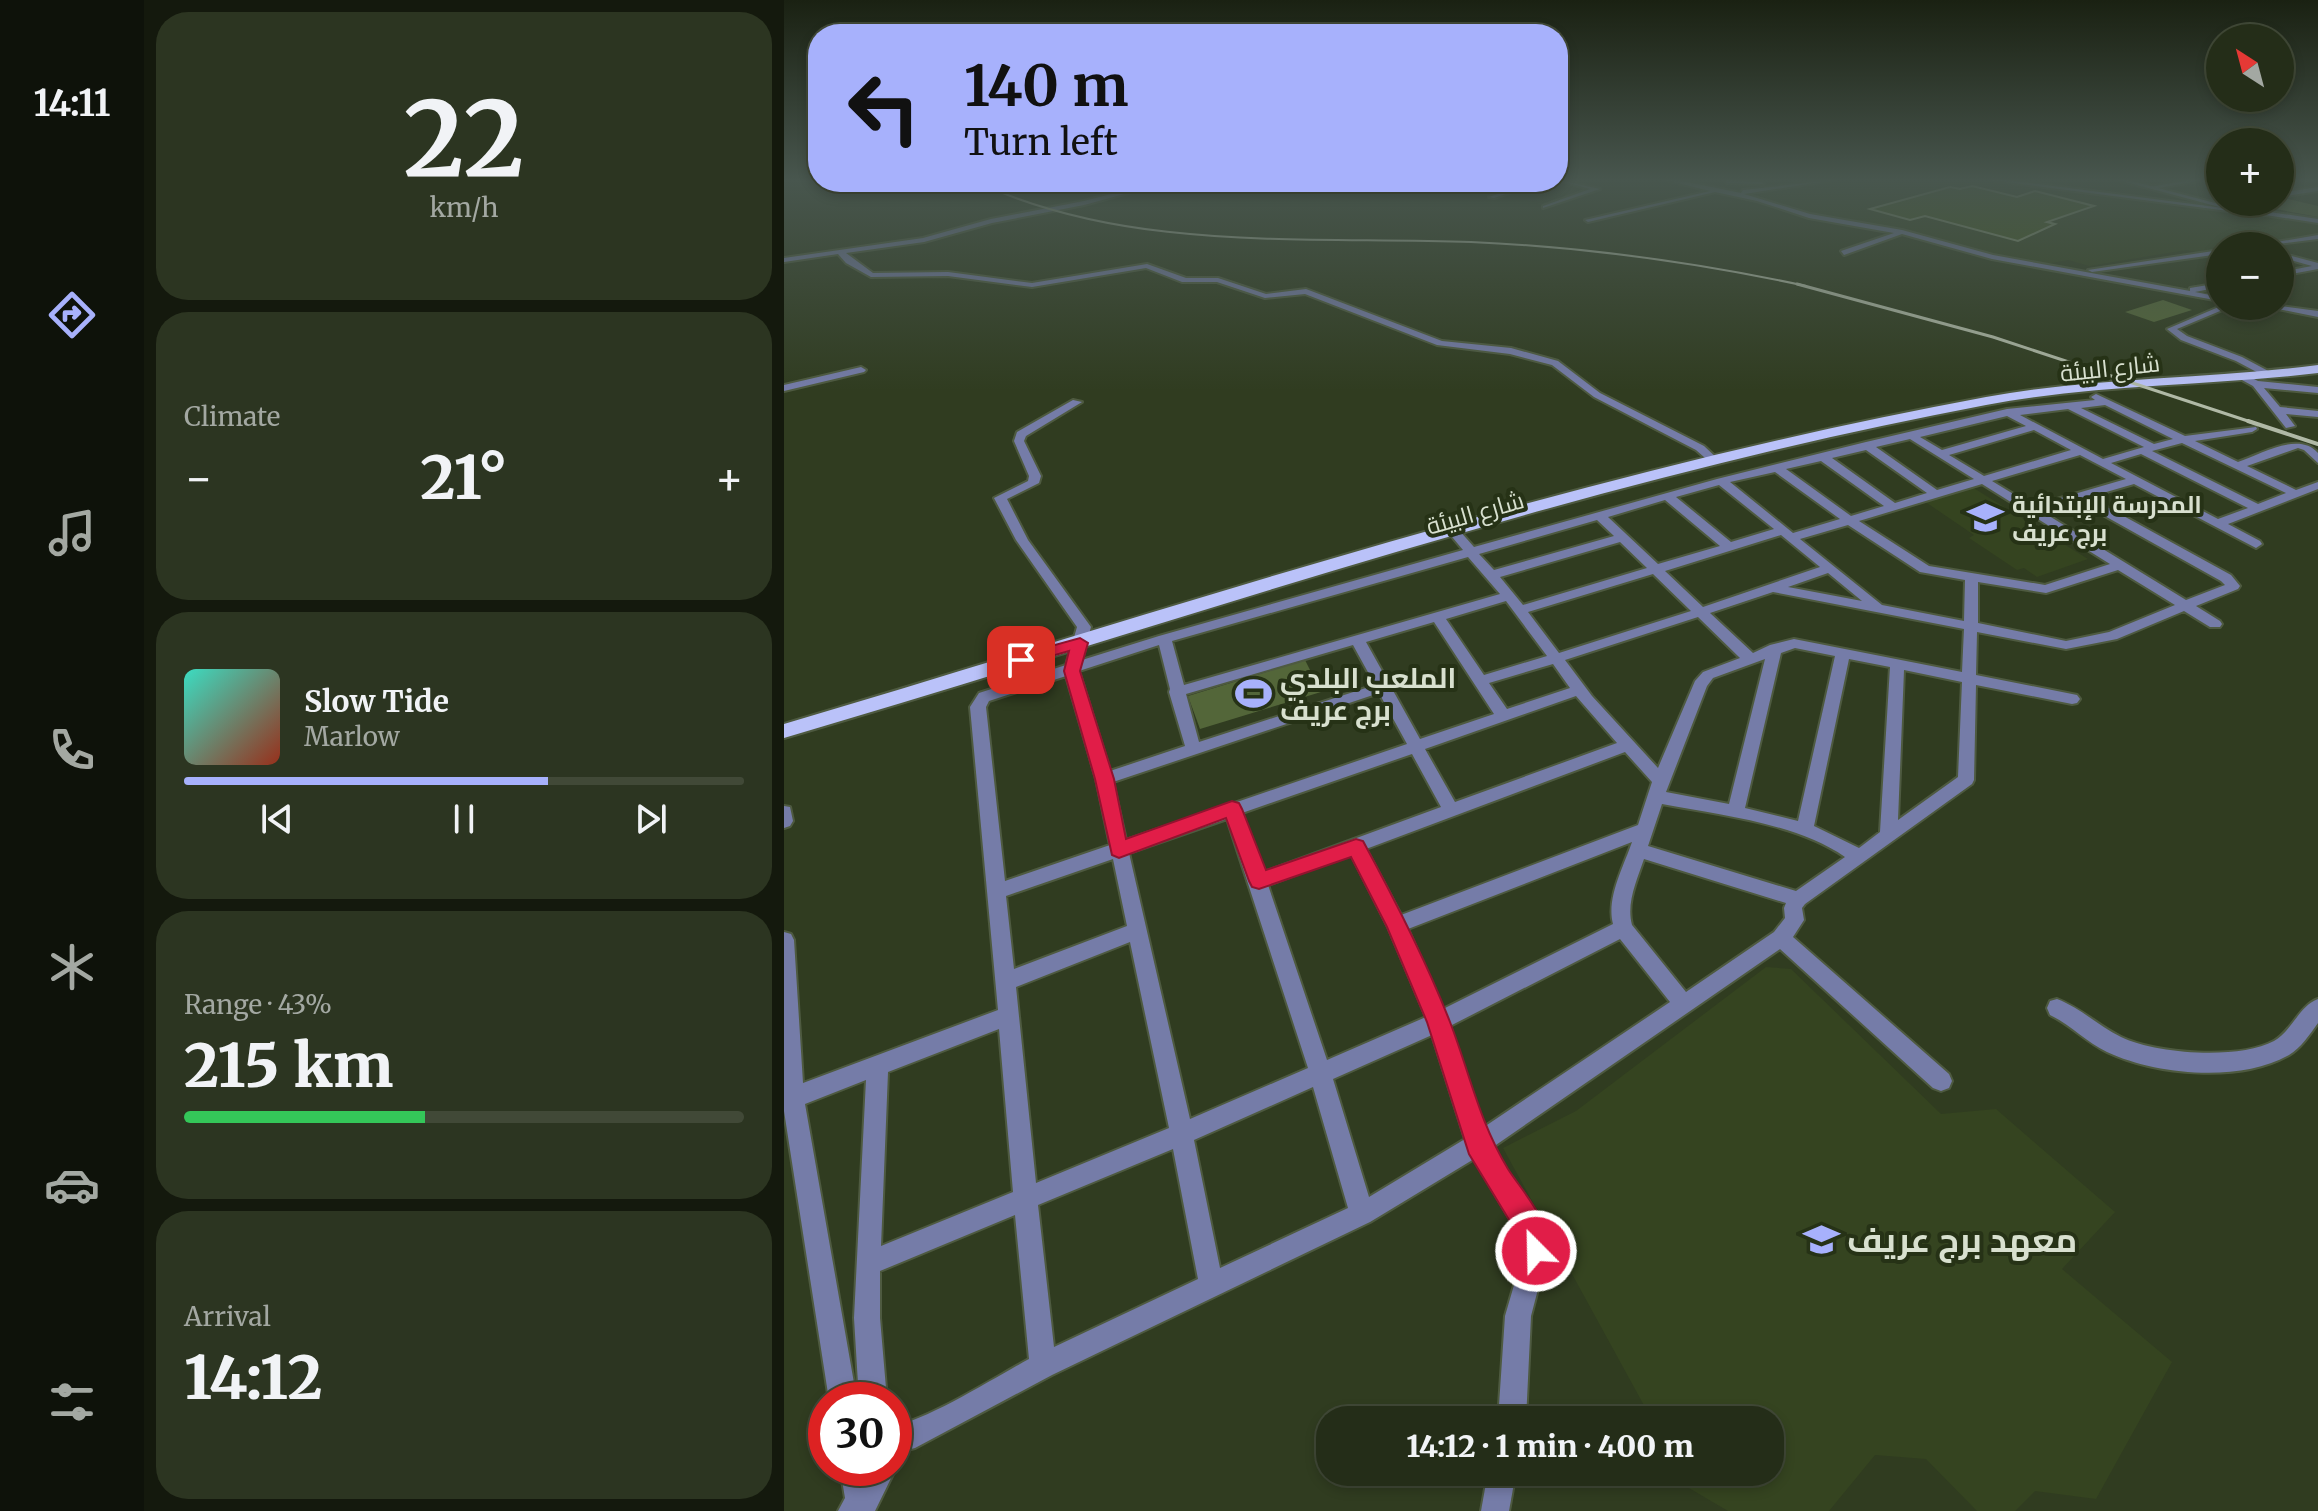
<!DOCTYPE html>
<meta charset="utf-8">
<style>
:root{--surface:#242d18;--page:#2c3521;--text:#f1f3f6;--muted:#a3a8a2;--line:#414937;--accent:#a7b1fc}
body{margin:0;font-family:Merriweather,Cairo,serif;background:var(--page);color:var(--text);height:100vh;display:flex;flex-direction:column;font-size:30px;white-space:nowrap}
*{box-sizing:border-box;margin:0}
p{font-size:26px;color:var(--muted)}
.icon{flex:none;width:44px;height:44px;fill:none;stroke:currentColor;stroke-width:2;stroke-linecap:round;stroke-linejoin:round}
.map{position:relative;flex:1;overflow:hidden}
.sheet{display:flex;flex-direction:column;gap:12px;padding:12px;background:#14190d;width:640px}
.sheet>*{flex:none}
.hud{position:absolute;left:24px;top:24px;width:760px;height:168px;border-radius:32px;box-shadow:0 4px 12px #0003,0 0 0 2px var(--line);background:#a7b1fc;color:#111;overflow:hidden}
.needle{width:52px;rotate:324deg}
.fabs{position:absolute;left:1422px;top:24px;display:grid;gap:16px}
.fabs a{display:grid;place-items:center;width:88px;height:88px;border-radius:50%;background:var(--surface);box-shadow:0 4px 12px #0003,0 0 0 2px var(--line);font-size:40px}
.speed{position:absolute;left:24px;top:1382px;display:flex;gap:16px;font-size:40px;font-weight:700;text-align:center}
.speed>*{display:grid;place-content:center;width:104px;height:104px;border-radius:50%;background:var(--surface);box-shadow:0 4px 12px #0003,0 0 0 2px var(--line);line-height:1}
.speed .limit{border:12px solid #d22;background:#fff;color:#111}
.pin{position:absolute;display:grid;place-items:center;width:68px;height:68px;color:#fff;margin:-34px;border-radius:16px;box-shadow:0 4px 12px #0006}
.me{position:absolute;width:88px;margin:-44px;rotate:337deg;stroke-linejoin:round;filter:drop-shadow(0 0 6px #0008)}
.turn{display:flex;align-items:center;gap:28px;height:168px;padding:0 24px;font-size:36px}
.turn .icon{width:104px;height:104px;stroke-width:2.5}
.turn b{display:block;font-size:56px;line-height:68px}
.big{font-size:60px;font-weight:800;line-height:1.1}
.sheet .card{flex:1;display:flex;flex-direction:column;justify-content:center;gap:12px;min-width:0;padding:0 28px;border-radius:32px;background:var(--page)}
.sheet .dial{align-items:center;gap:0}
.dial b{font-size:104px;line-height:1}
.song{display:flex;align-items:center;gap:24px}
.cover{width:96px;height:96px;border-radius:12px;background:linear-gradient(135deg,hsl(170 70% 55%),hsl(10 70% 35%))}
.played{height:8px;border-radius:4px;background:linear-gradient(90deg,var(--accent) 65%,var(--line) 65%)}
.keys{display:flex;justify-content:space-around;direction:ltr}
.heat{display:flex;justify-content:space-between;align-items:center;font-size:44px;direction:ltr}
.charge{height:12px;border-radius:6px;background:linear-gradient(90deg,#34c759 43%,var(--line) 0)}
.trip{position:absolute;left:532px;top:1406px;width:468px;height:80px;border-radius:32px;background:var(--surface);box-shadow:0 4px 12px #0003,0 0 0 2px var(--line);font-weight:800;line-height:80px;text-align:center}
main{display:flex;flex:1;min-height:0}
.dock{display:flex;flex-direction:column;width:144px;justify-content:space-around;align-items:center;background:#0e120a;color:var(--muted)}
.dock .icon{width:56px;height:56px}
.dock .current{color:var(--accent)}
.dock b{font-size:36px;color:var(--text)}
.map>svg:first-child{display:block}
.built{fill:#354420}
.green{fill:#536639}
.building{fill:#42591c;stroke:#8d9c7b;stroke-width:2}
.lines{fill:none;stroke-linecap:round;stroke-linejoin:round}
.minor-casing{stroke:#4e5a40;stroke-width:4}
.tertiary-casing{stroke:#4e5a40;stroke-width:4}
.primary-casing{stroke:#4e5a40;stroke-width:4}
.minor{fill:#757ca8;fill-rule:evenodd}
.tertiary{fill:#757ca8;fill-rule:evenodd}
.primary{fill:#bac2f9;fill-rule:evenodd}
.rail-far2{stroke:#b0b9a6;stroke-width:2}
.rail-far1{stroke:#b0b9a6;stroke-width:3}
.rail{stroke:#b0b9a6;stroke-width:4}
.route{fill:#e11d48;stroke:#92132f;stroke-width:2}
.labels{text-anchor:middle;dominant-baseline:central;stroke-width:8;stroke-linejoin:round;paint-order:stroke}
.far-street-label{font-size:24px;fill:#d8e0cf;stroke:#263216}
.far-poi-label{font-size:24px;font-weight:bold;fill:#d8e0cf;stroke:#263216;text-anchor:start}
.poi-label{font-size:28px;font-weight:bold;fill:#d8e0cf;stroke:#263216;text-anchor:start}
.near-poi-label{font-size:34px;font-weight:bold;fill:#d8e0cf;stroke:#263216;text-anchor:start}
</style>
<main>
<nav class="dock">
<b>14:11</b>
<svg class="icon current" aria-label="directions" viewBox="0 0 24 24"><path d="M12 3l9 9-9 9-9-9zM9 14v-3h6M13 9l2 2-2 2"/></svg>
<svg class="icon" aria-label="music" viewBox="0 0 24 24"><path d="M9 18V5l10-2v13"/><circle cx="6" cy="18" r="3"/><circle cx="16" cy="16" r="3"/></svg>
<svg class="icon" aria-label="phone" viewBox="0 0 24 24"><path d="M5 4h4l2 5-3 2q2 4 5 5l2-3 5 2v4C11 20 4 13 5 4z"/></svg>
<svg class="icon" aria-label="climate" viewBox="0 0 24 24"><path d="M12 3v18M4 7l16 10M4 17L20 7"/></svg>
<svg class="icon" aria-label="car" viewBox="0 0 24 24"><path d="M5 17H2v-5l4-1 3-4h7l3 4 3 1v5h-3M9 17h6M6 11h13"/><circle cx="7" cy="17" r="2"/><circle cx="17" cy="17" r="2"/></svg>
<svg class="icon" aria-label="filters" viewBox="0 0 24 24"><path d="M4 7h16M4 17h16"/><circle cx="9" cy="7" r="2"/><circle cx="15" cy="17" r="2"/></svg>
</nav>
<section class="sheet">
<div class="card dial"><b>22</b><p>km/h</p></div>
<div class="card"><p>Climate</p>
<div class="heat"><a>−</a><b class="big">21°</b><a>+</a></div>
</div>
<div class="card">
<div class="song"><i class="cover"></i><div><b>Slow Tide</b><p>Marlow</p></div></div>
<div class="played"></div>
<div class="keys"><svg class="icon" aria-label="previous" viewBox="0 0 24 24"><path d="M18 5L8 12l10 7zM5 5v14"/></svg><svg class="icon" aria-label="pause" viewBox="0 0 24 24"><path d="M8 5v14M16 5v14"/></svg><svg class="icon" aria-label="next" viewBox="0 0 24 24"><path d="M6 5l10 7-10 7zM19 5v14"/></svg></div>
</div>
<div class="card"><p>Range · 43%</p><b class="big">215 km</b><div class="charge"></div></div>
<div class="card"><p>Arrival</p><b class="big">14:12</b></div>
</section>
<div class="map">
<svg width="1534" height="1511" viewBox="0 0 1534 1511">
<rect width="100%" height="100%" fill="#303c20"/>
<g class="built">
<path d="M1060,180H1192L1370,202L1400,209L1408,206L1530,222L1534,223V234L1469,246H1436V250L1416,253L1402,250L1305,266L1284,260L1262,264L1203,253L1116,229L1029,215L969,196L972,192Z"/>
<path d="M1188,487L1304,559L1253,577L1240,568L1233,570L1185,538L1190,535L1140,501Z"/>
<path d="M982,967L1007,969L1157,1114L1212,1109L1331,1212L1278,1269L1388,1362L1312,1499L1251,1491L1231,1511H1193L1142,1459L1091,1455L1045,1511H944L905,1488L896,1472H986V1420H868L719,1148L792,1111Z"/>
</g>
<g class="green">
<path d="M1500,198L1534,206V217L1471,205L1496,202Z"/>
<path d="M1379,300L1408,310L1370,322L1341,312Z"/>
<path d="M521,660L537,692L416,729L404,696Z"/>
</g>
<path class="building" d="M1188,186L1233,197L1251,191L1310,206L1263,222L1271,224L1234,241L1141,216L1126,220L1086,209L1166,187L1176,189Z"/>
<g class="lines">
<defs>
<g id="minor">
<path d="M774,180L816,189L759,208V206L806,189Z"/>
<path d="M882,180H893L957,193L959,190L1049,180L960,194L1026,214L1118,230L1209,255L1406,291V288L1436,283V287L1411,292L1436,297V301L1208,259L1118,234L1060,255L1057,251L1110,233L1025,218L973,201L931,192L804,222L801,220L926,191Z"/>
<path d="M941,180L977,182L980,184L943,183Z"/>
<path d="M1206,180H1222L1455,210L1452,212Z"/>
<path d="M1405,180H1419L1369,189L1366,187Z"/>
<path d="M374,182H384L300,205L208,223L140,242L62,253L89,273L164,272L248,283L363,264L402,278H434L482,294L522,289L658,341L727,348L774,361L816,393L920,446L937,462L928,464L912,450L810,397L768,365L726,354L653,345L521,294L481,298L433,282H398L362,268L248,287L164,276L87,277L62,263L54,254L0,262V258L139,238L207,219L300,201Z"/>
<path d="M748,182H757L710,198L705,197Z"/>
<path d="M1534,187V191L1496,197V193Z"/>
<path d="M1534,235V239L1477,246L1481,244Z"/>
<path d="M1436,250V254L1308,272L1304,270Z"/>
<path d="M1496,253L1534,263V269L1496,276V272L1528,266L1496,257Z"/>
<path d="M1437,306H1448L1393,329L1403,336L1458,357L1488,373V377H1482L1452,361L1397,340L1383,329Z"/>
<path d="M1479,306H1496L1534,311V317Z"/>
<path d="M77,367L82,370L80,372L0,391V385Z"/>
<path d="M1458,376H1464L1474,381L1534,387V393L1480,388L1496,407L1534,411V417L1502,414L1511,426L1502,428L1469,386L1458,380Z"/>
<path d="M1312,394L1401,436L1472,427L1473,429L1468,432L1411,441L1454,462C1477,454 1515,431 1534,453V463L1520,450L1514,448L1463,466L1512,490L1534,482V489L1444,524L1476,541L1478,544L1472,548L1350,484L1305,497L1447,575L1456,586L1454,589L1412,606L1436,621L1438,624L1436,627H1426L1400,611L1333,639L1282,649L1193,632L1192,675L1288,694L1293,695L1296,699L1293,703L1288,704L1192,685L1190,780L1188,784L1021,904L1018,908L1020,920L1009,937L1165,1074L1168,1081L1165,1088L1157,1091L1149,1088L996,949L709,1147L763,1238L764,1251L747,1316L742,1420H714L721,1316L740,1251L739,1241L690,1159L586,1222L268,1375L131,1448L110,1453V1425C139,1423 215,1375 245,1359L231,1215L96,1271V1318L103,1400H75L70,1318L82,1080L21,1104L73,1400H45L0,1111V932L7,934L10,940L19,1083L214,1010L186,707L195,693L282,665L293,627L232,540L210,498L244,481L245,476L230,441L233,432L289,400L298,402L242,436L240,441L257,476L255,483L223,499L244,540L307,627L298,660L375,636L679,550L664,532L666,529H674L690,547L933,479L1082,442L1223,409L1311,400L1307,397ZM1321,405L1389,439L1370,444L1297,408ZM1284,409L1360,447L1319,459L1236,415ZM1223,416L1242,426L1158,450L1136,437ZM1250,430L1287,450L1200,476L1165,455ZM1126,439L1190,479L1153,490L1092,447ZM1398,443L1502,493L1474,504L1368,451ZM1082,450L1143,493L1111,503L1048,458ZM1357,454L1464,508L1434,519L1327,463ZM1296,455L1342,479L1249,506L1208,481ZM1037,461L1100,506L1067,516L1002,469ZM991,472L1056,519L1009,533L946,482ZM1198,484L1326,564L1261,585L1145,566L1075,521ZM935,485L990,529L947,542L892,497ZM881,500L936,546L874,564L824,517ZM1294,501L1437,581L1441,585L1402,600L1257,511ZM813,520L830,536L710,570L695,554ZM1064,525L1136,572L1181,580L1180,621L1098,605L1016,539ZM997,535L1036,567L919,607L881,571ZM836,542L863,568L739,605L716,577ZM684,557L716,594L400,685L388,641ZM1334,570L1391,605L1325,632L1282,641L1194,623V582L1262,593ZM1044,573L1078,601L1004,587ZM869,574L907,611L775,653L744,612ZM989,592L1180,629L1178,672L1010,639L986,645L969,653L926,613ZM722,601L763,656L700,675L662,619ZM914,617L956,658L919,672L911,681L874,768L808,696L781,660ZM650,622L710,714L636,739L582,642ZM375,645L386,689L385,692L401,746L326,771L295,671ZM569,645L591,685L415,742L402,694ZM1011,648L1051,656L1014,821L961,808L997,653ZM981,659L945,804L882,792L923,686L929,678ZM1065,659L1106,667L1096,832L1075,848L1030,826ZM769,664L786,688L723,709L705,683ZM1120,670L1178,682L1174,777L1114,820ZM282,676L312,779L326,845L221,881L202,707L205,701ZM595,693L623,744L342,840L329,782ZM792,696L833,743L671,802L641,749ZM841,752L868,782L854,825L617,915L582,849ZM628,754L657,807L480,872L458,813ZM878,804C936,815 1012,823 1061,857L1012,891L864,846ZM443,819L524,1068L406,1119L345,853ZM848,842C840,866 822,898 829,924L659,1009L624,929ZM567,854L604,927L642,1017L543,1060L484,885ZM329,859L343,926L230,969L222,896ZM860,859L1002,903L1000,908L1001,918L990,932L902,992L848,925C842,903 853,880 860,859ZM836,939L886,1002L700,1127L666,1026ZM346,942L385,1128L252,1183L232,987ZM215,1029L229,1192L97,1246L104,1072ZM648,1035L681,1139L585,1197L549,1079ZM529,1087L564,1208L436,1268L410,1140ZM389,1149L414,1279L270,1347L254,1205Z"/>
<path d="M0,806L6,807L9,821L6,826L0,828Z"/>
<path d="M1273,999C1297,1008 1314,1026 1337,1037C1372,1054 1455,1060 1490,1041C1508,1031 1515,1006 1534,999V1023C1526,1034 1517,1048 1505,1055C1456,1083 1372,1075 1323,1052C1302,1042 1287,1025 1266,1015L1263,1008L1266,1001Z"/>
<path d="M110,1463L112,1468L91,1511H54L61,1498L56,1468H110Z"/>
<path d="M704,1472H732L725,1511H697Z"/>
</g>
<g id="tertiary">
<path d="M1334,180H1344L1446,207L1443,209Z"/>
<path d="M1458,208L1534,219V223L1456,211Z"/>
</g>
<path id="primary" d="M1534,365V373C1424,386 1311,384 1202,405C792,482 399,621 0,738V724C397,606 794,472 1202,397C1312,377 1424,379 1534,365Z"/>
</defs>
<use href="#minor" class="minor-casing"/>
<use href="#tertiary" class="tertiary-casing"/>
<use href="#primary" class="primary-casing"/>
<use href="#minor" class="minor"/>
<use href="#tertiary" class="tertiary"/>
<use href="#primary" class="primary"/>
<path class="rail-far2" d="M193,182C345,253 523,236 687,242C800,247 911,262 1022,286"/>
<path class="rail-far1" d="M1013,284L1209,337L1470,423"/>
<path class="rail" d="M1464,421L1534,444"/>
</g>
<linearGradient id="sky" x2="0" y2="1"><stop stop-color="#1a2112"/><stop offset="0.46" stop-color="#48564e"/><stop offset="1" stop-color="#48564e" stop-opacity="0"/></linearGradient>
<rect width="1534" height="391" fill="url(#sky)"/>
<path class="route" d="M296,638L304,643L296,671L330,779L342,839L448,801L455,803L458,809L482,870L572,839L579,841C611,900 642,960 666,1022C686,1074 695,1121 724,1169C740,1194 775,1230 762,1260L752,1265L742,1260L738,1241L685,1154L643,1022L603,927L567,857L475,889L468,887L465,881L442,818L335,858L328,855L311,779L280,671L285,651L237,665L228,660L231,656Z"/>
<defs>
<symbol id="school-bare" viewBox="-9 -9 18 18"><path d="M0-5L7-2L0 1L-7-2ZM-4 1L0 2.5L4 1V4Q0 6-4 4Z" fill="#a7b1fc" stroke="#263216" stroke-width="2.5" paint-order="stroke"/></symbol>
<symbol id="stadium-bare" viewBox="-9 -9 18 18"><path d="M0-5a6.5 5 0 1 0 0 10a6.5 5 0 1 0 0-10ZM-3.5-1.8h7v3.6h-7Z" fill="#a7b1fc" stroke="#263216" stroke-width="2.5" paint-order="stroke"/></symbol>
</defs>
<g fill-rule="evenodd">
<use href="#school-bare" x="1176" y="492" width="51" height="51"/>
<use href="#stadium-bare" x="444" y="668" width="51" height="51"/>
<use href="#school-bare" x="1012" y="1214" width="51" height="51"/>
</g>
<g class="labels">
<g class="far-street-label">
<text transform="translate(1326 368) rotate(-6)">شارع البيئة</text>
<text transform="translate(691 513) rotate(-16)">شارع البيئة</text>
</g>
<g class="far-poi-label">
<text x="1228" y="504">المدرسة الإبتدائية<tspan x="1228" dy="28">برج عريف</tspan></text>
</g>
<g class="poi-label">
<text x="496" y="678">الملعب البلدي<tspan x="496" dy="32">برج عريف</tspan></text>
</g>
<g class="near-poi-label">
<text x="1063" y="1240">معهد برج عريف</text>
</g>
</g>
</svg>
<div class="fabs">
<a><svg class="needle" viewBox="-14 -14 28 28"><path d="M0-13l5 13h-10z" fill="#e53935"/><path d="M0 13l5-13h-10z" fill="#a3a8a2"/></svg></a>
<a>+</a>
<a>−</a>
</div>
<div class="speed"><div class="limit">30</div></div>
<div class="pin" style="left:237px;top:660px;background:#d93025"><svg class="icon" aria-label="arrive" viewBox="0 0 24 24"><path d="M6 21V4h12l-3 4 3 4H6"/></svg></div>
<svg class="me" style="left:752px;top:1251px" viewBox="-20 -20 40 40"><circle r="17" fill="#e11d48" stroke="#fff" stroke-width="3"/><path d="M0-11L8 9 0 5-8 9z" fill="#fff"/></svg>
<div class="trip">14:12 · 1 min · 400 m</div>
<div class="hud">
<div class="turn"><svg class="icon" aria-label="left" viewBox="0 0 24 24"><path d="M17 20v-9H6M10 6l-5 5 5 5"/></svg><div><b>140 m</b>Turn left</div></div>
</div>
</div>
</main>
